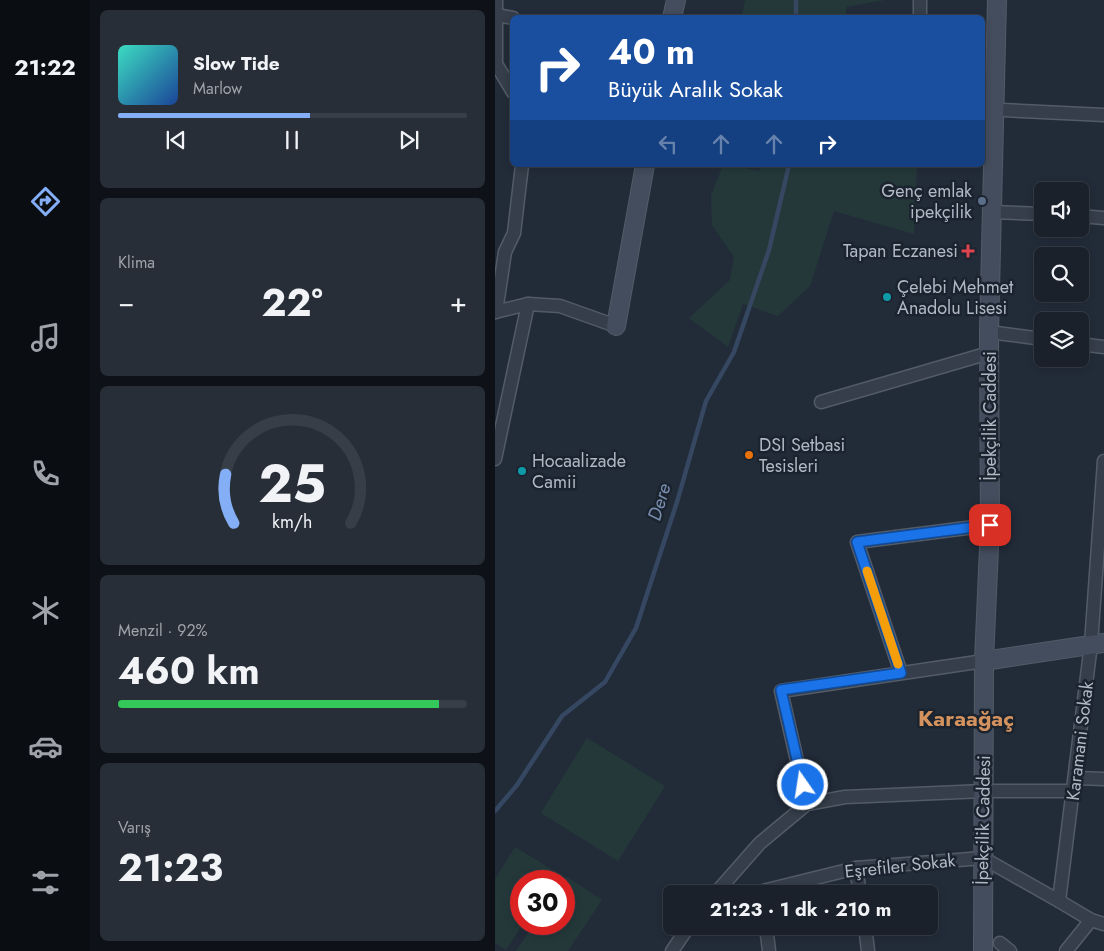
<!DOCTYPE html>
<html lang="tr">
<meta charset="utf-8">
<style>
:root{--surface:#1a212b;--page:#272e37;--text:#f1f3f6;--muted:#9fa3a9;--line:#383e47;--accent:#84aff7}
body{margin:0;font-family:Jost,sans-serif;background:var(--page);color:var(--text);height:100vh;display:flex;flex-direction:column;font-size:19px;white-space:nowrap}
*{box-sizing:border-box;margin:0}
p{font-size:16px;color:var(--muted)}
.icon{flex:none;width:28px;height:28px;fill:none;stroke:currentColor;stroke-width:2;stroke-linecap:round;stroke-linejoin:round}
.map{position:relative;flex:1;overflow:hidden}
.drawer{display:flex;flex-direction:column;gap:10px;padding:10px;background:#0e1218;width:405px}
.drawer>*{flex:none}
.top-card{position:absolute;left:15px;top:15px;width:475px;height:152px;border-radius:8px;box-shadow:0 2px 8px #0003,0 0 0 1px var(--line);background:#1a4fa0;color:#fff;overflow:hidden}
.fabs{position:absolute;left:539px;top:182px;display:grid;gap:10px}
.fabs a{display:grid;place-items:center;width:55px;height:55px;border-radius:8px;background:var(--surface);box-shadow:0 2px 8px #0003,0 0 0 1px var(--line);font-size:25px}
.speed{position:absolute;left:15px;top:870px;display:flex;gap:10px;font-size:25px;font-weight:700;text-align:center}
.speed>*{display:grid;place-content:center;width:65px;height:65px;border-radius:50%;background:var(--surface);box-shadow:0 2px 8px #0003,0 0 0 1px var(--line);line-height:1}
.speed .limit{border:8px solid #d22;background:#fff;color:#111}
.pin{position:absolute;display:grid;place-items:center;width:42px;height:42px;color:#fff;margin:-21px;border-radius:10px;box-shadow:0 2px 8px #0006}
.me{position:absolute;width:55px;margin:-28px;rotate:347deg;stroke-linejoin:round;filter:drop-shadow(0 0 4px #0008)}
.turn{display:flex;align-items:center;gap:18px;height:105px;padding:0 15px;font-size:22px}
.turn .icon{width:65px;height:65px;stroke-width:2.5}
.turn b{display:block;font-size:35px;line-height:42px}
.lanes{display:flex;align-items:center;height:48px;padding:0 15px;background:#0003;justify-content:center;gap:25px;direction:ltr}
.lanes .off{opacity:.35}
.big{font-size:38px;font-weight:700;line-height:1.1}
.drawer .card{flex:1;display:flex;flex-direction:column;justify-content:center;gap:8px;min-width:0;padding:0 18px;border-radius:8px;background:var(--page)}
.drawer .dial{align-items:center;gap:0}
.dial svg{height:130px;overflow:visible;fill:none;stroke:var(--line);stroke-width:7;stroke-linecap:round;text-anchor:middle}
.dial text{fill:var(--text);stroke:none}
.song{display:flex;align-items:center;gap:15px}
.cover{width:60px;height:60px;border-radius:8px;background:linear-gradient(135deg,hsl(170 70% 55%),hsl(220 70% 35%))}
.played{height:5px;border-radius:2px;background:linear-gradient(90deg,var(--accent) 55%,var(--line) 55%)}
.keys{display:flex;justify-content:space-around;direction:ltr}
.heat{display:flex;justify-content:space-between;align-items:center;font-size:28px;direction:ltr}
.charge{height:8px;border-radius:4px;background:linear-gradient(90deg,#34c759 92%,var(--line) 0)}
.trip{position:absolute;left:168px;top:885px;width:275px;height:50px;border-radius:8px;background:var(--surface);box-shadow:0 2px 8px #0003,0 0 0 1px var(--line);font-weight:700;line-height:50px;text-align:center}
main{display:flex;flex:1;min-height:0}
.tab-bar{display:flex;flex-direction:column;width:90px;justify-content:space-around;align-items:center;background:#0a0d11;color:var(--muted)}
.tab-bar .icon{width:35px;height:35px}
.tab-bar .active{color:var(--accent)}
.tab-bar b{font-size:22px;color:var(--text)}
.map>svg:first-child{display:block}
.green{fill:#24383a}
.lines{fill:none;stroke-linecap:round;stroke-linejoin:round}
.stream{stroke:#354761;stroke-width:4.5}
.street-casing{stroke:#535b67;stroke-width:15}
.secondary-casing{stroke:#535b67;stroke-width:20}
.street{stroke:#353e4a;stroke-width:12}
.secondary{stroke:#434d5d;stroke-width:18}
.route-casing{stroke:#114b97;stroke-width:12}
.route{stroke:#1a73e8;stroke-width:9}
.slow{stroke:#f59e0b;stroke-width:9}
.service-dot{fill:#5c6f8a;stroke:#1b232e;stroke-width:2}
.health-dot{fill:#e0444e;stroke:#1b232e;stroke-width:2}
.culture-dot{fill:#0f9aa8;stroke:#1b232e;stroke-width:2}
.food-dot{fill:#e8710a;stroke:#1b232e;stroke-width:2}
.labels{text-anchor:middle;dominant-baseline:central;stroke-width:5;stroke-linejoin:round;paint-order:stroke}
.poi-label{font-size:18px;fill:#b0b8c6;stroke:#1b232e;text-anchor:start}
.street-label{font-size:18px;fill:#b0b8c6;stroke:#1b232e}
.water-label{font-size:19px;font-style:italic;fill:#788eae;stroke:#1b232e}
.district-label{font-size:22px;font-weight:bold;fill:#d3925e;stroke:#1b232e}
</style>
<main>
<nav class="tab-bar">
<b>21:22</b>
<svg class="icon active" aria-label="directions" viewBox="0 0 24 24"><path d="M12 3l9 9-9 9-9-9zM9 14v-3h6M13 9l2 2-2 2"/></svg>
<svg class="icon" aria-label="music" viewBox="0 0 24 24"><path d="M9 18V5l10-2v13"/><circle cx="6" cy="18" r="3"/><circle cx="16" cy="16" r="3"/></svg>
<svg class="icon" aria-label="phone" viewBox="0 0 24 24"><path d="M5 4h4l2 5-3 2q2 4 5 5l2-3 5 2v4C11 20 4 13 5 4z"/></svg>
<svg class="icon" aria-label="climate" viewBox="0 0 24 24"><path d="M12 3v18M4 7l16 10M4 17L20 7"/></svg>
<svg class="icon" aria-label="car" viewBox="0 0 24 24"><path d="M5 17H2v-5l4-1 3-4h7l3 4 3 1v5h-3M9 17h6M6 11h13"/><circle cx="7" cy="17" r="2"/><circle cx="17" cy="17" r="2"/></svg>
<svg class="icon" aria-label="filters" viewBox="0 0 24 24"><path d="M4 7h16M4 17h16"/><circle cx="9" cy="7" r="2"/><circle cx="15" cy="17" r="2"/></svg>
</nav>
<section class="drawer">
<div class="card">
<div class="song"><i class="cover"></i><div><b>Slow Tide</b><p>Marlow</p></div></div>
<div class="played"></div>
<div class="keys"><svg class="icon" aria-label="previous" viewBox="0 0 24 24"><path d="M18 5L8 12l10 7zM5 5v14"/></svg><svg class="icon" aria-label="pause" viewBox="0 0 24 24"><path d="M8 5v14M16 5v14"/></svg><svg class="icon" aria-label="next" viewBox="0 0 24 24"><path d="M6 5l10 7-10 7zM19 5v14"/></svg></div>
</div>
<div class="card"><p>Klima</p>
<div class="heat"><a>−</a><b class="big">22°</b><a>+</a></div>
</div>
<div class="card dial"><svg viewBox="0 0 100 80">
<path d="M14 69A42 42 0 1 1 86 69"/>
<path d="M14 69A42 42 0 0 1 9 39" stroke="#84aff7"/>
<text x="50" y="56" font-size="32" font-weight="700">25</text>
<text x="50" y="72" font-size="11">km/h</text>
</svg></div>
<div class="card"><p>Menzil · 92%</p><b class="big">460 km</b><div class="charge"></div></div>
<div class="card"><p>Varış</p><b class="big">21:23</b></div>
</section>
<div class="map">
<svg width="609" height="951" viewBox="0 0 609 951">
<rect width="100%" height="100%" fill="#222c39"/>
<g class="green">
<path d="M250,0H390L351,7V17H247Z"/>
<path d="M228,165H238L264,171L267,165H422L419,234L339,211L315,286L283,316L248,304L233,347L194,318L235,280L239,257L217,225L216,195Z"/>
<path d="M92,738L170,786L123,861L46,813Z"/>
<path d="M20,847L61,872L55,881H26V924H28L11,950L0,943V879Z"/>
<path d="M71,876L107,900L73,951H21L39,924H69V881H67Z"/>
</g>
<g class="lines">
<g class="stream">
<path d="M301,0V18"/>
<path d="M0,811L22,785L67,716L110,682L141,628L182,502L211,401L239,352L274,250L294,165"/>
</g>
<defs>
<g id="street">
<path d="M1,0V64L18,92"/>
<path d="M425,0V18"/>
<path d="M1,15L18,18"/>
<path d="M488,109L609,115"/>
<path d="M498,212L548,214"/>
<path d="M585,216L609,218"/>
<path d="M0,312L33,304L65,306L121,326"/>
<path d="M1,312L10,252L19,233L27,165"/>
<path d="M494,332L548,339"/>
<path d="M585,344L609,347"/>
<path d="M326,402L494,353"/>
<path d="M0,459L33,304"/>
<path d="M406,673L362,542L495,525"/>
<path d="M581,778L609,779"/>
<path d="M312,804L286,691L489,661"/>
<path d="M361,868L365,894"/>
<path d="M220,894L265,843L312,804L350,797L489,791H579"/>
<path d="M268,894V891L361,868L488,858L564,901L596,920L609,924"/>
<path d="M564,901L596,644L609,461"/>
<path d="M271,926L274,951"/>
<path d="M370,926L373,951"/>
<path d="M505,943L515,951"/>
<path d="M177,951L194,926"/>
<path d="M571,951L596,920"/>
</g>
<g id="secondary">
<path d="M177,18L181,0"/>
<path d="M121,326L150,165"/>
<path d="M489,661L609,643"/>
<path d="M488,951L489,661L495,525L494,332L502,0"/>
</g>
</defs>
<use href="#street" class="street-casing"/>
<use href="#secondary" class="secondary-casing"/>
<use href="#street" class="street"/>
<use href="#secondary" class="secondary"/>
</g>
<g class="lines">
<defs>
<path id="route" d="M308,785L286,690L406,673L362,542L495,525"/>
</defs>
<use href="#route" class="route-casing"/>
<use href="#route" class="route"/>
<path class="slow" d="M372,571L403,664"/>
</g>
<circle class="service-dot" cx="487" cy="201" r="5"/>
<path class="health-dot" d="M470.5 243.5h5v5h5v5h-5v5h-5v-5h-5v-5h5z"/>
<g class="culture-dot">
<circle cx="392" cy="297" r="5"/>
<circle cx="27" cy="471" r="5"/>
</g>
<circle class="food-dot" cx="254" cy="455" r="5"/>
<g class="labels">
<g class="poi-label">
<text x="477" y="191" text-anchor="end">Genç emlak<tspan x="477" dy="21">ipekçilik</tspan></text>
<text x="463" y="251" text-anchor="end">Tapan Eczanesi</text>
<text x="402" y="287">Çelebi Mehmet<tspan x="402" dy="21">Anadolu Lisesi</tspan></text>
<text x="264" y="445">DSI Setbasi<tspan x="264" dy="21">Tesisleri</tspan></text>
<text x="37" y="461">Hocaalizade<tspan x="37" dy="21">Camii</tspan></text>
</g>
<g class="street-label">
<text transform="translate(495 416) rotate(-90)">İpekçilik Caddesi</text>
<text transform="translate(585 741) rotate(-83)">Karamani Sokak</text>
<text transform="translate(488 820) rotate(-89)">İpekçilik Caddesi</text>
<text transform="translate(405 866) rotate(-6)">Eşrefiler Sokak</text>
</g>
<g class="water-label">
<text transform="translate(164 502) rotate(-73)">Dere</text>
</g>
<g class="district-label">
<text x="471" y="718">Karaağaç</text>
</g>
</g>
</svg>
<div class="fabs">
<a><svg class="icon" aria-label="sound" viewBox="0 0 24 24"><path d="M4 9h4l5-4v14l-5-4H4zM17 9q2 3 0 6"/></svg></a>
<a><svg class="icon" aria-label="search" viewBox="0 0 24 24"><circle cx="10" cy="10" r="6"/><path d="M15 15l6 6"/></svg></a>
<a><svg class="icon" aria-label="layers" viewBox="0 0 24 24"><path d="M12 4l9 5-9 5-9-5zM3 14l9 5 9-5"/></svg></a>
</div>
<div class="speed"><div class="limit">30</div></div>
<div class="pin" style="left:495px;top:525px;background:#d93025"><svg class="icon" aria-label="arrive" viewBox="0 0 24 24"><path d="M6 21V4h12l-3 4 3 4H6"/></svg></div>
<svg class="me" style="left:308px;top:785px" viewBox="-20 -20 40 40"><circle r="17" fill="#1a73e8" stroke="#fff" stroke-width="3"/><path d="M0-11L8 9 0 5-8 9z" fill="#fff"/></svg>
<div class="trip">21:23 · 1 dk · 210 m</div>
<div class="top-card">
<div class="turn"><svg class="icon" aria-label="right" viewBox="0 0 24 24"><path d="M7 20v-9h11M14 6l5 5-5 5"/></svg><div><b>40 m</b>Büyük Aralık Sokak</div></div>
<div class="lanes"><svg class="icon off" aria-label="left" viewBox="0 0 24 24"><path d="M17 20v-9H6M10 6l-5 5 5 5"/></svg><svg class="icon off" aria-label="ahead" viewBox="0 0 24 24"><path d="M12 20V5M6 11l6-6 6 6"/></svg><svg class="icon off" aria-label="ahead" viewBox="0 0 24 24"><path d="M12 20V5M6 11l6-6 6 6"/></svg><svg class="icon" aria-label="right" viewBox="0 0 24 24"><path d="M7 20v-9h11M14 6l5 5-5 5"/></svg></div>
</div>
</div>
</main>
